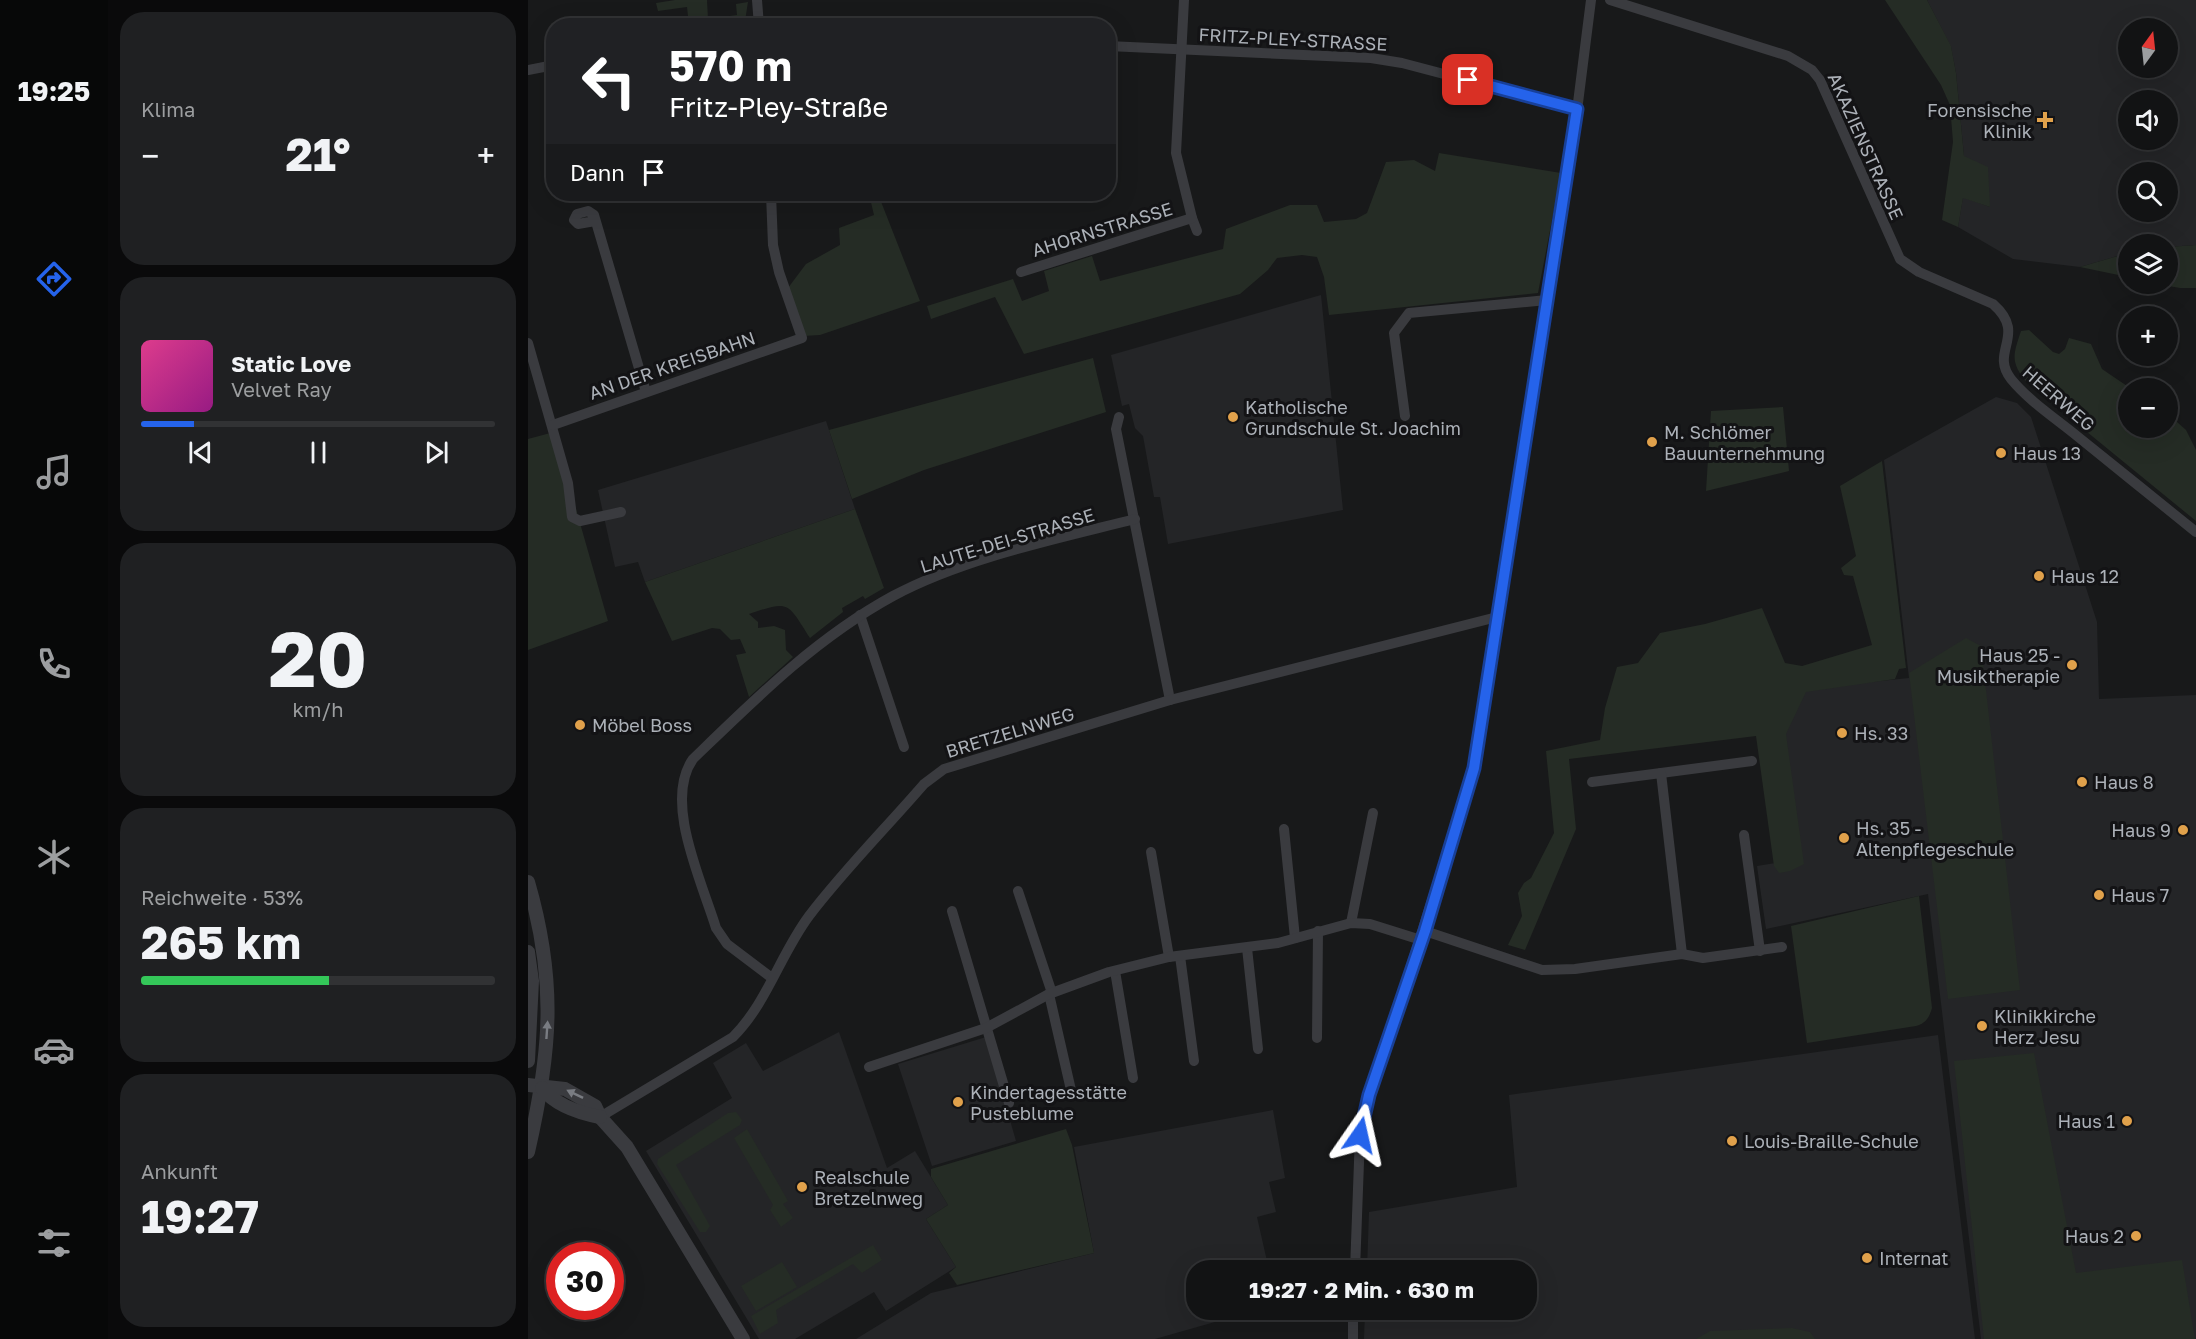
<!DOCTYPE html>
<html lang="de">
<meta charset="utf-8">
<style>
:root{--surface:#121314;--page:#1f2022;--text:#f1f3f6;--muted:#9c9ea0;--line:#313234;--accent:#2563eb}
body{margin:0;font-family:"Golos Text",sans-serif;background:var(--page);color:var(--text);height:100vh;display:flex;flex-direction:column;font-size:22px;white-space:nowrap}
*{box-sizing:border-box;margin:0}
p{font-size:20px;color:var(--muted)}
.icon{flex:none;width:33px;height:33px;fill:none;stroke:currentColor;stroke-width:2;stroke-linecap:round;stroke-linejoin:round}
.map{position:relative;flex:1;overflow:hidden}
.panel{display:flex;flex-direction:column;gap:12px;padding:12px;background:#0a0a0b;width:420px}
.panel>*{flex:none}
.guide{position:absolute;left:18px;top:18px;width:570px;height:183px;border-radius:24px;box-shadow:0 6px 24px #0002,0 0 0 2px var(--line);background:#202124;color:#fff;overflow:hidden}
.needle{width:39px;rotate:15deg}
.buttons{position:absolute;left:1590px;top:18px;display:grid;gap:12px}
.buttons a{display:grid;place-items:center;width:60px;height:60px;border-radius:50%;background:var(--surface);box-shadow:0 6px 24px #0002,0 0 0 2px var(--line);font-size:30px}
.speed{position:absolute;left:18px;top:1242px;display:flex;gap:12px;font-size:30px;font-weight:700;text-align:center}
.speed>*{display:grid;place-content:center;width:78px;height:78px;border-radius:50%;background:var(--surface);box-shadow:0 6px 24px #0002,0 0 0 2px var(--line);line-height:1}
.speed .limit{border:9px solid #d22;background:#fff;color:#111}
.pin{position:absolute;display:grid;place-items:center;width:51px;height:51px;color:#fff;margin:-26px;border-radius:12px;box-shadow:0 3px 9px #0006}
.me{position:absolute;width:66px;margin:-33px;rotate:11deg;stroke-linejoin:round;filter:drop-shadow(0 0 4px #0008)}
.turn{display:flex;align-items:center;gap:21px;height:126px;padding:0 24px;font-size:27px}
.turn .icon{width:78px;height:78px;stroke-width:2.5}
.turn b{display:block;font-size:42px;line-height:51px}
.then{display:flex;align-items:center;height:57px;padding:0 24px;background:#0003;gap:12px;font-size:22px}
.big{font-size:45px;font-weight:700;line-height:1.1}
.panel .card{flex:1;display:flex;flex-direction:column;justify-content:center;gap:9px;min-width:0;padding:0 21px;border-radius:24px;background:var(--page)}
.panel .dial{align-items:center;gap:0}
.dial b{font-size:78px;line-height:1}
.song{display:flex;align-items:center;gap:18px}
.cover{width:72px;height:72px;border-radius:9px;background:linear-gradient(135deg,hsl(330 70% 55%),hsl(310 70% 35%))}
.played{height:6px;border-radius:3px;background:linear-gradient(90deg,var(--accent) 15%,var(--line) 15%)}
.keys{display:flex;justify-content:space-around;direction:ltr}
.heat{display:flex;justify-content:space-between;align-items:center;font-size:33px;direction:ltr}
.charge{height:9px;border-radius:4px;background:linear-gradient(90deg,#34c759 53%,var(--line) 0)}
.trip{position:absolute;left:658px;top:1260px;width:351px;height:60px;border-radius:24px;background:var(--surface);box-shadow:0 6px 24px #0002,0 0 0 2px var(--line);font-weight:700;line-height:60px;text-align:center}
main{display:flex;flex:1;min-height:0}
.tabs{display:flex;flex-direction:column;width:108px;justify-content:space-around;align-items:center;background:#070808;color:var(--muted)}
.tabs .icon{width:42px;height:42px}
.tabs .selected{color:var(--accent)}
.tabs b{font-size:27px;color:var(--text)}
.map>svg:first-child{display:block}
.built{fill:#242527;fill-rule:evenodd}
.green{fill:#252c25}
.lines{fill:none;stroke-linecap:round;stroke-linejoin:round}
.minor{stroke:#3a3b3f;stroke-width:10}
.tertiary{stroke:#3a3b3f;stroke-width:14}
.oneway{fill:#797c82}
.route-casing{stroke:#184099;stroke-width:15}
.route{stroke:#2563eb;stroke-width:10}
.poi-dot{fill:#e0a14b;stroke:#131315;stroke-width:2}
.labels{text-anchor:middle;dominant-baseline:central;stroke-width:6;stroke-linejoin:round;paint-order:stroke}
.street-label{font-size:18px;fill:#acb1b8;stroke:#131315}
.poi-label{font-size:18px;fill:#acb1b8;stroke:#131315;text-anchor:start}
</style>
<main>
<nav class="tabs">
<b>19:25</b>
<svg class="icon selected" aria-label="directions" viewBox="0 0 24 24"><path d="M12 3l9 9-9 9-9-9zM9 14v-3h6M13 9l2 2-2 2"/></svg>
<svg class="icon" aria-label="music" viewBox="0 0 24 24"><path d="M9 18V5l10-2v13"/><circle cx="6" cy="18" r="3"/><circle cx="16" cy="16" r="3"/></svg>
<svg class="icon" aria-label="phone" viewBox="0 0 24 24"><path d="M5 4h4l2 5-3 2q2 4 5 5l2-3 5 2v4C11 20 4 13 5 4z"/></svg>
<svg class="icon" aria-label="climate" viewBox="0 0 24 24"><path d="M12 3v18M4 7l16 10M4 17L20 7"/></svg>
<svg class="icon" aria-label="car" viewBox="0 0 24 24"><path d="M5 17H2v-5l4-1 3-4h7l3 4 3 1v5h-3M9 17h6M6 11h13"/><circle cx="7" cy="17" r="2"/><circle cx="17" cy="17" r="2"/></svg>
<svg class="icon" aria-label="filters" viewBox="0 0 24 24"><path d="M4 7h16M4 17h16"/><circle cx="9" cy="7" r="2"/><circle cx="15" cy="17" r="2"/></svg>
</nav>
<section class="panel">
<div class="card"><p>Klima</p>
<div class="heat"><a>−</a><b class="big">21°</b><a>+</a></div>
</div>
<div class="card">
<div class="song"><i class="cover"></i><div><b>Static Love</b><p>Velvet Ray</p></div></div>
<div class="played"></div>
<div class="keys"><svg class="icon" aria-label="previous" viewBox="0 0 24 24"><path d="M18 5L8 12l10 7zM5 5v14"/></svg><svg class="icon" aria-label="pause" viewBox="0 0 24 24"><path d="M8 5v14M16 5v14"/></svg><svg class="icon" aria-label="next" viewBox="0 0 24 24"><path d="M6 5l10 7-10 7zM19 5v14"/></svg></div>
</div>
<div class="card dial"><b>20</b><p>km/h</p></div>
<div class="card"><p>Reichweite · 53%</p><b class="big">265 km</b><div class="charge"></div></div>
<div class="card"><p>Ankunft</p><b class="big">19:27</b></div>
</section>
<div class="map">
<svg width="1668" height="1339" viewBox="0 0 1668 1339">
<rect width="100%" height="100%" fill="#18191a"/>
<g class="built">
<path d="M1399,0H1668V245L1640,247V244H1600V253L1552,267L1485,259L1430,227L1435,197L1462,207L1436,156L1428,73L1423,47ZM1600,28H1640V68H1600ZM1600,100H1640V140H1600ZM1600,172H1640V212H1600Z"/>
<path d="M793,295L815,510L640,544L632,497H626L615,436L607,428L601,404L594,406L583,355Z"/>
<path d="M1468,397L1489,403L1503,417L1569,622L1571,699L1668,695V1339H1453L1400,894L1238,929L1229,866L1267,860L1244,692L1381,678L1356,460Z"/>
<path d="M298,421L327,509L117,582L110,562L87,567L70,490Z"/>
<path d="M311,1032L359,1168L387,1151L420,1205L398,1219L428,1267L358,1311L346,1292L267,1339H231L118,1151L204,1098L185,1063L218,1043L235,1071Z"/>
<path d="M1410,1035L1447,1339H836L837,1310H999V1270H839L841,1212L989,1187L981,1095Z"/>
<path d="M458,1037L488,1141L404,1166L370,1064Z"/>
<path d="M745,1110L757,1178L741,1182L748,1212L729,1217L741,1270H669V1310H729L627,1339H328L403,1293L566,1253L546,1147Z"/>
</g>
<g class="green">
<path d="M147,0H179L180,19L209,15L208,4L220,2L217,21L191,25H161L159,7L130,11L128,3Z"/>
<path d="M1357,0H1399L1423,46L1428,73L1436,156L1460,167L1462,207L1435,198L1430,227L1414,220L1425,142L1422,105L1413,85Z"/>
<path d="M911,153L1033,173L1010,293L801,315L796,277L789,257L774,255L749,258L740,270L712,294L496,354L467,297L403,319L399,306L485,279L494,301L521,291L516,271L564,256L572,281L695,249L698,229L762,205H789L796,222L828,219L839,213L858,162L886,160L907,171Z"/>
<path d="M341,194H350L392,301L292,335L275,336L257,292L278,264L312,245L311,228L346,215Z"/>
<path d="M1668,245V288H1652L1629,284H1640V247Z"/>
<path d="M1600,253V277L1552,267Z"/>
<path d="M1501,330L1525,352L1531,354L1537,349L1541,338L1563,344L1574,369L1602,388L1600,428H1640V414L1658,430L1668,450V521L1499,383C1482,362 1485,355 1493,331Z"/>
<path d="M565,358L578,412L396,470L324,499L301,430Z"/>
<path d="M1255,407L1261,471L1178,491L1183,411Z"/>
<path d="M26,432L80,621L0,650V439Z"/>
<path d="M1354,461L1378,668L1371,669L1367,679L1278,692L1258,734L1276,864L1262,871L1251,873L1246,866L1228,736L1041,759L1048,829L997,950L980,945L994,916L990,893L996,883L1003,878L1026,833L1018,751L1072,740L1077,708L1089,667L1110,663L1132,633L1177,624L1234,608L1257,663L1274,666L1344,645L1325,576L1316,575L1313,568L1328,556L1312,486Z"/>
<path d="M327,509L356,588L337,599L335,596L314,608L315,612L282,638C259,602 262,600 221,614L230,622V628L246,626L257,630L258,650L265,657L221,697L208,655L218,653L212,639L203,640L192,629L184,628L144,641L117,582Z"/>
<path d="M1438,638L1453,646L1492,990L1420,999L1381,673Z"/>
<path d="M1391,896L1404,1008C1401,1018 1398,1023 1388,1026L1279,1043L1263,926Z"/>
<path d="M1506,1053L1548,1273L1654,1260L1667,1339H1456L1426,1061Z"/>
<path d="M208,1112L214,1120L212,1125L148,1165L182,1226L178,1232H172L129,1164L130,1159L200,1113Z"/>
<path d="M219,1129L260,1201L255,1204L265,1218L253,1227L242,1210L245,1205L206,1138Z"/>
<path d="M538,1129L544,1145L566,1253L429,1285L421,1273L428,1267L398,1219L420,1205L403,1177V1169Z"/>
<path d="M345,1245L354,1260L334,1273L325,1264L248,1310L250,1323L232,1334L223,1316Z"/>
<path d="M254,1262L269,1287L228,1311L213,1286Z"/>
<path d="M1264,1328L1282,1332L1287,1339H1168L1182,1331Z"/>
</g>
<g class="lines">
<g class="minor">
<path d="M229,0L231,26"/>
<path d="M1082,0L1260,56L1284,70L1292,80L1372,259L1391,272L1465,304C1500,335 1461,351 1483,379C1501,401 1527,418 1549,436C1589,468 1628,500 1668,532"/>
<path d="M580,46L843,58L874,63L1049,109"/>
<path d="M0,70L26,65"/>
<path d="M664,218L669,231"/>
<path d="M67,221L50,224L46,220L49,214L60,211L66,215L118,392"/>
<path d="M493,272L664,218L648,153L656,0"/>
<path d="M0,343L40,483L44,517L52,521L93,512"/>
<path d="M877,416L866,333L881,313L1019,300"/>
<path d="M591,417L588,429L642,700"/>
<path d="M25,425L274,338L251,272L245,245L243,194"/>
<path d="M332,615L376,747"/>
<path d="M1133,773L1224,761"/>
<path d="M1064,782L1133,773L1154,954"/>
<path d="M756,829L767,938"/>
<path d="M1216,835L1232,951"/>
<path d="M623,852L641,957"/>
<path d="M490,891L524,993"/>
<path d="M424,911L481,1103"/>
<path d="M823,923L845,813"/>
<path d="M897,931L1014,970L1047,969L1154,954L1175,958L1254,947"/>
<path d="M719,948L730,1049"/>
<path d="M652,956L666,1061"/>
<path d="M587,971L605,1078"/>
<path d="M244,978L199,944L188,928C174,882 135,801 165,759C227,699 288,638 365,596C436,558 528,539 607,519"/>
<path d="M521,994L543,1090"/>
<path d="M789,1038L790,931"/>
<path d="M341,1067L458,1028L521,994L581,972L641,957L750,943L823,923L842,924L893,940"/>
<path d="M72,1117L205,1037C239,1003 252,955 281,916C316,870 358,828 396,784L416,769L642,700L969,617"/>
<path d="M827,1270L832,1135L836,1114L946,768L1042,166L1063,0"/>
<path d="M825,1339V1310"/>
</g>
<g class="tertiary">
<path d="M0,882C29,982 23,1052 0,1152"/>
<path d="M0,952L4,981L0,1061"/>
<path d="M0,1085L37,1089L67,1106L72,1117L99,1147L215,1339"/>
<path d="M14,1088C27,1105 51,1113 72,1117"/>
</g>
</g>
<defs><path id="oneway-solid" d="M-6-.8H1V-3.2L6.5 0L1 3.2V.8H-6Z" transform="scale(1.5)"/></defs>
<g class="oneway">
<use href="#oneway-solid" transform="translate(19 1030) rotate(-86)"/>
<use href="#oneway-solid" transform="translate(47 1094) rotate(-154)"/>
</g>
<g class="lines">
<defs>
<path id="route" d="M832,1135L841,1095L897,931L946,768L1049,109L940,80"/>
</defs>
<use href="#route" class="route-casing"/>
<use href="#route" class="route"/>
</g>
<g class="poi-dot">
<path d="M1514 111h6v6h6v6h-6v6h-6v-6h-6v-6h6z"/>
<circle cx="705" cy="417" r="6"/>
<circle cx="1124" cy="442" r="6"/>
<circle cx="1473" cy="453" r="6"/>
<circle cx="1511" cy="576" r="6"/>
<circle cx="1544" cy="665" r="6"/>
<circle cx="52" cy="725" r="6"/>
<circle cx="1314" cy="733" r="6"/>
<circle cx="1554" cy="782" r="6"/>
<circle cx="1655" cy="830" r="6"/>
<circle cx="1316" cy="838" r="6"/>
<circle cx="1571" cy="895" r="6"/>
<circle cx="1454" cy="1026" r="6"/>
<circle cx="430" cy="1102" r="6"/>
<circle cx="1599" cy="1121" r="6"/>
<circle cx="1204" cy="1141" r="6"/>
<circle cx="274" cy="1187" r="6"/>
<circle cx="1608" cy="1236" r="6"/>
<circle cx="1339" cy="1258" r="6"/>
</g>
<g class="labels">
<g class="street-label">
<text transform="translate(765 39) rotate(3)">FRITZ-PLEY-STRASSE</text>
<text transform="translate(1338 146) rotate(66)">AKAZIENSTRASSE</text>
<text transform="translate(574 229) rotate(-17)">AHORNSTRASSE</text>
<text transform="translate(144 365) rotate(-19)">AN DER KREISBAHN</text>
<text transform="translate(1531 398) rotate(41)">HEERWEG</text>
<text transform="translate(479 540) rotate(-17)">LAUTE-DEI-STRASSE</text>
<text transform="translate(482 732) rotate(-17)">BRETZELNWEG</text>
</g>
<g class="poi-label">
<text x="1504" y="110" text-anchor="end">Forensische<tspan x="1504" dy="21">Klinik</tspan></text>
<text x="717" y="407">Katholische<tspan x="717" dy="21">Grundschule St. Joachim</tspan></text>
<text x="1136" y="432">M. Schlömer<tspan x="1136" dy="21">Bauunternehmung</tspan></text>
<text x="1485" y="453">Haus 13</text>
<text x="1523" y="576">Haus 12</text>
<text x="1532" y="655" text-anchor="end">Haus 25 -<tspan x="1532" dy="21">Musiktherapie</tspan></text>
<text x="64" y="725">Möbel Boss</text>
<text x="1326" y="733">Hs. 33</text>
<text x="1566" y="782">Haus 8</text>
<text x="1328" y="828">Hs. 35 -<tspan x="1328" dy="21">Altenpflegeschule</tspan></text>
<text x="1643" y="830" text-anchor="end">Haus 9</text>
<text x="1583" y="895">Haus 7</text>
<text x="1466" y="1016">Klinikkirche<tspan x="1466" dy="21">Herz Jesu</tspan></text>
<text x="442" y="1092">Kindertagesstätte<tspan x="442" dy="21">Pusteblume</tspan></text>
<text x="1587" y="1121" text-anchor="end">Haus 1</text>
<text x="1216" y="1141">Louis-Braille-Schule</text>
<text x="286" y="1177">Realschule<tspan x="286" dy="21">Bretzelnweg</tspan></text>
<text x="1596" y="1236" text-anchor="end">Haus 2</text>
<text x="1351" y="1258">Internat</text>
</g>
</g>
</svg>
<div class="buttons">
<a><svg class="needle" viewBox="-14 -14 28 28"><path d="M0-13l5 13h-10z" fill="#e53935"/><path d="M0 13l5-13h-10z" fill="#9c9ea0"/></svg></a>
<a><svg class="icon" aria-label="sound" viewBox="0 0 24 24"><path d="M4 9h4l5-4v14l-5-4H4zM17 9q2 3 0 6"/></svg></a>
<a><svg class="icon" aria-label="search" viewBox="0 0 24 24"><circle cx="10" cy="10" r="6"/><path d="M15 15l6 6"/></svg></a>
<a><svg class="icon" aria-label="layers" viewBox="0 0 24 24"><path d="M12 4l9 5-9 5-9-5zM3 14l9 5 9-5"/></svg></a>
<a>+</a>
<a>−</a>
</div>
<div class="speed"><div class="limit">30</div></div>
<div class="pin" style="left:940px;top:80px;background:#d93025"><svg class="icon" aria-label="arrive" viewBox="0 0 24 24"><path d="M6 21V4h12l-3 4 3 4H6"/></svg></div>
<svg class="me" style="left:832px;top:1135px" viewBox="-20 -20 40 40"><path d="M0-17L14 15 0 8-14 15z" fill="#2563eb" stroke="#fff" stroke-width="4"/></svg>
<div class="trip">19:27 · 2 Min. · 630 m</div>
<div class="guide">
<div class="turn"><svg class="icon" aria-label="left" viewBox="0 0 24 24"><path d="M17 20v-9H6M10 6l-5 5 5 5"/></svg><div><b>570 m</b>Fritz-Pley-Straße</div></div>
<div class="then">Dann<svg class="icon" aria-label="arrive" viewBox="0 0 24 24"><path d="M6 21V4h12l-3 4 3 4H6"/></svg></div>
</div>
</div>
</main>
